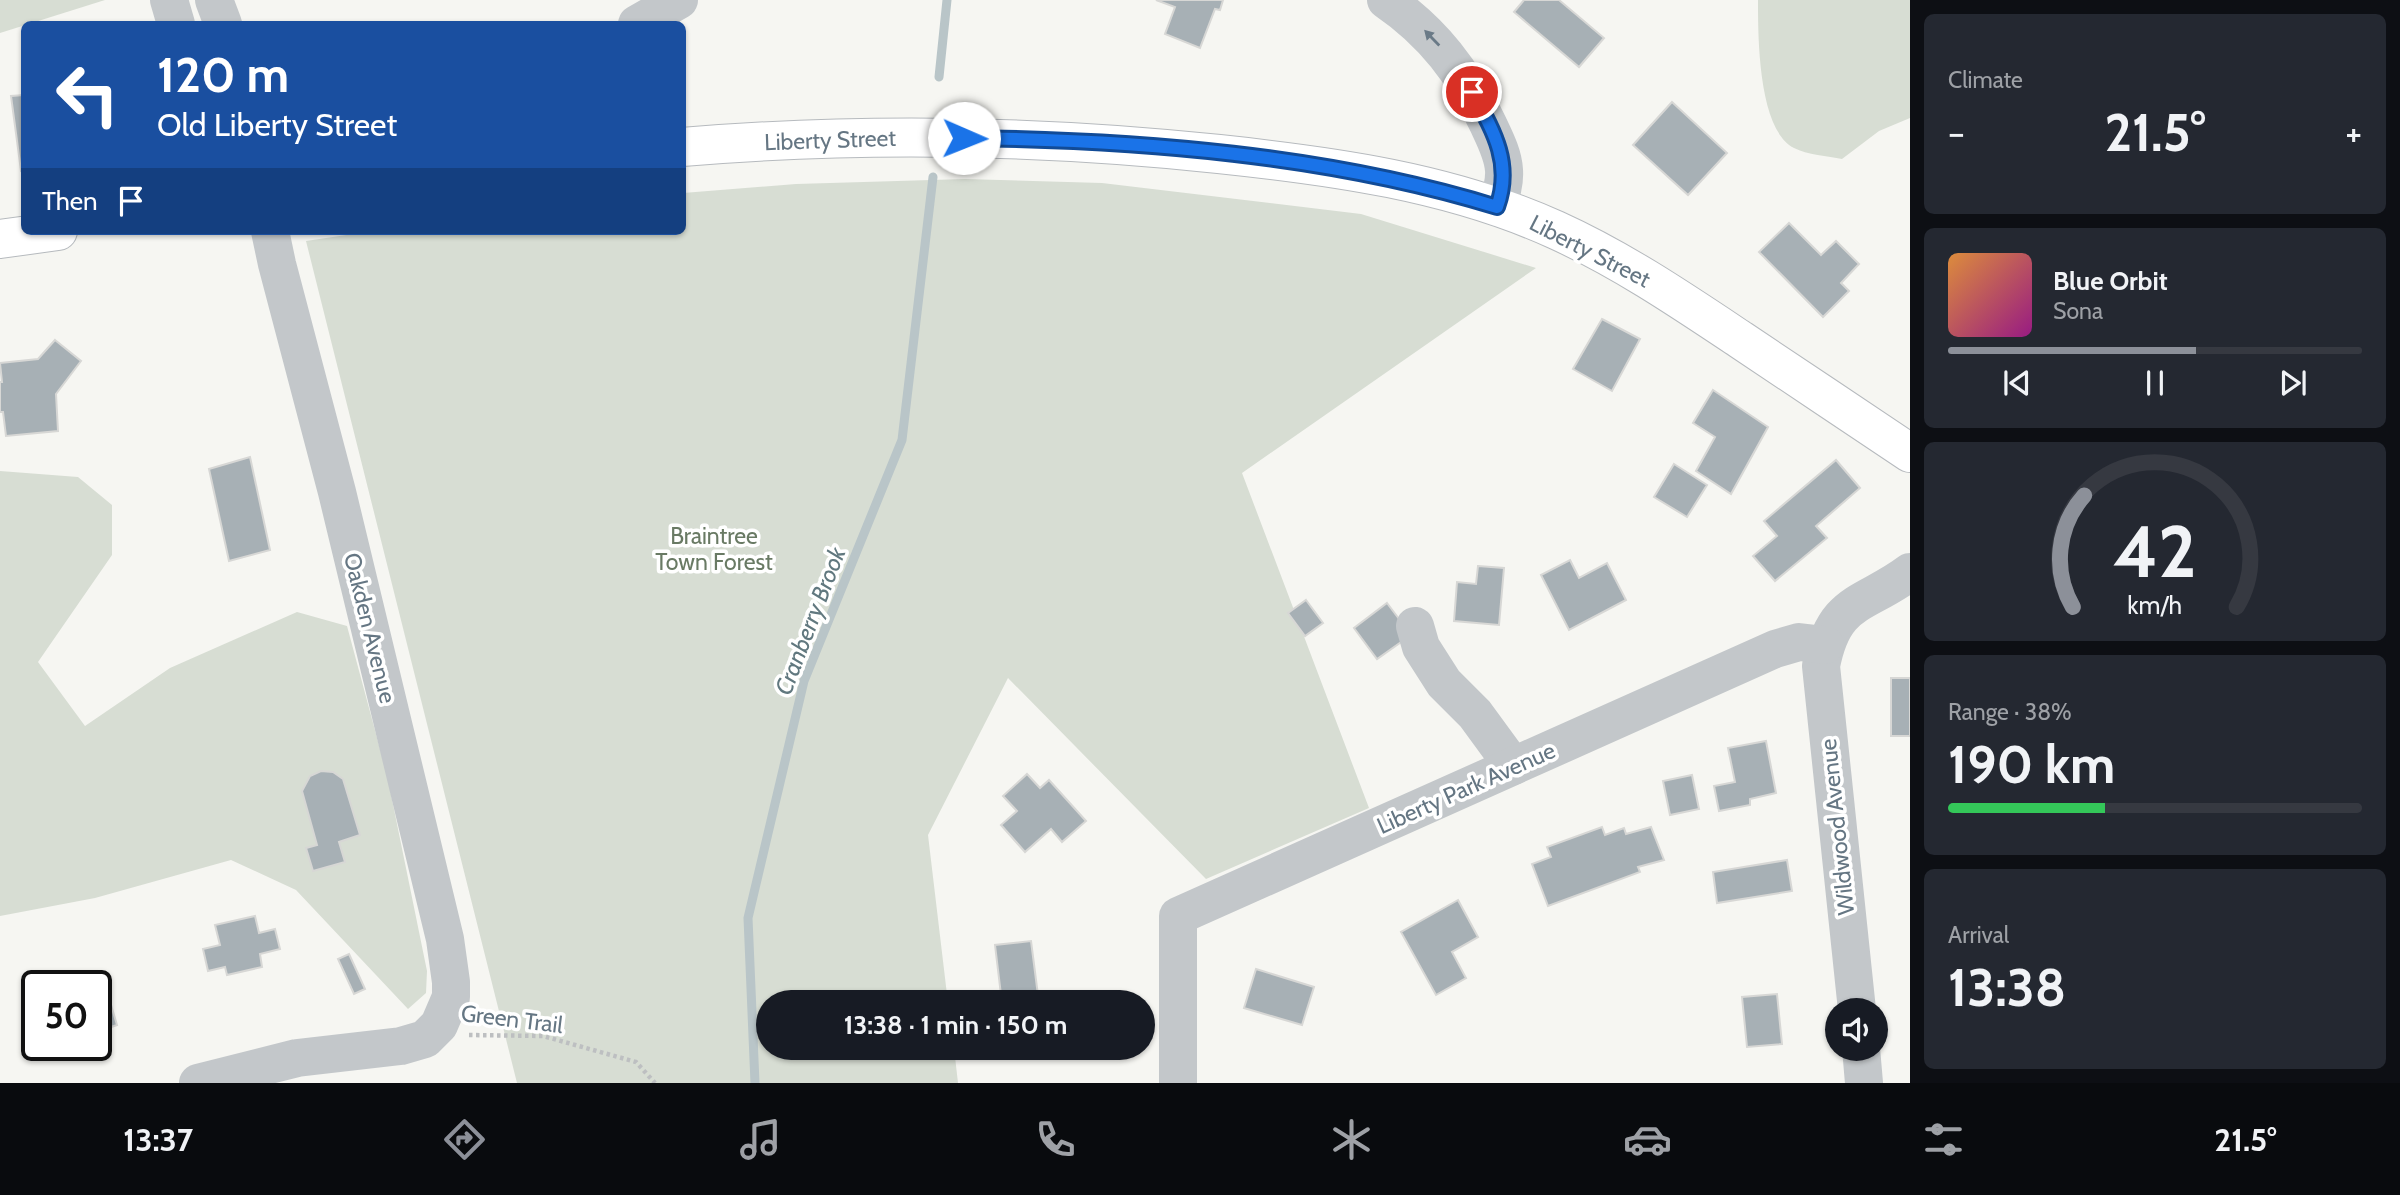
<!DOCTYPE html>
<meta charset="utf-8">
<style>
:root{--surface:#171b24;--page:#242831;--text:#f1f3f6;--muted:#9ea1a6;--line:#363941;--accent:#8c9099}
body{margin:0;font-family:Cabin,sans-serif;background:var(--page);color:var(--text);height:100vh;display:flex;flex-direction:column;font-size:26px;white-space:nowrap}
*{box-sizing:border-box;margin:0}
p{font-size:23px;color:var(--muted)}
.icon{flex:none;width:38px;height:38px;fill:none;stroke:currentColor;stroke-width:2;stroke-linecap:round;stroke-linejoin:round}
.map{position:relative;flex:1;overflow:hidden}
.drawer{display:flex;flex-direction:column;gap:14px;padding:14px;background:#0d0f14;width:490px}
.drawer>*{flex:none}
.hud{position:absolute;left:21px;top:21px;width:665px;height:214px;border-radius:10px;box-shadow:0 2px 5px #0004;background:#1a4fa0;color:#fff;overflow:hidden}
.controls{position:absolute;left:1825px;top:998px;display:grid;gap:14px}
.controls a{display:grid;place-items:center;width:63px;height:63px;border-radius:50%;background:var(--surface);box-shadow:0 2px 5px #0004;font-size:35px}
.speed{position:absolute;left:21px;top:970px;display:flex;gap:14px;font-size:35px;font-weight:700;text-align:center}
.speed>*{display:grid;place-content:center;width:91px;height:91px;border-radius:50%;background:var(--surface);box-shadow:0 2px 5px #0004;line-height:1}
.speed .limit{border:4px solid #111;border-radius:10px;background:#fff;color:#111}
.pin{position:absolute;display:grid;place-items:center;width:60px;height:60px;color:#fff;margin:-30px;border:4px solid #fff;border-radius:50%;box-shadow:0 2px 7px #0007}
.me{position:absolute;width:77px;margin:-38px;rotate:91deg;stroke-linejoin:round;filter:drop-shadow(0 0 5px #0008)}
.turn{display:flex;align-items:center;gap:24px;height:147px;padding:0 21px;font-size:32px}
.turn .icon{width:91px;height:91px;stroke-width:2.5}
.turn b{display:block;font-size:49px;line-height:60px}
.then{display:flex;align-items:center;height:66px;padding:0 21px;background:#0003;gap:14px;font-size:26px}
.big{font-size:52px;font-weight:700;line-height:1.1}
.drawer .tile{flex:1;display:flex;flex-direction:column;justify-content:center;gap:10px;min-width:0;padding:0 24px;border-radius:10px;background:var(--page)}
.drawer .dial{align-items:center;gap:0}
.dial svg{height:182px;overflow:visible;fill:none;stroke:var(--line);stroke-width:7;stroke-linecap:round;text-anchor:middle}
.dial text{fill:var(--text);stroke:none}
.song{display:flex;align-items:center;gap:21px}
.cover{width:84px;height:84px;border-radius:10px;background:linear-gradient(135deg,hsl(30 70% 55%),hsl(310 70% 35%))}
.played{height:7px;border-radius:4px;background:linear-gradient(90deg,var(--accent) 60%,var(--line) 60%)}
.keys{display:flex;justify-content:space-around;direction:ltr}
.heat{display:flex;justify-content:space-between;align-items:center;font-size:38px;direction:ltr}
.charge{height:10px;border-radius:5px;background:linear-gradient(90deg,#34c759 38%,var(--line) 0)}
.trip{position:absolute;left:756px;top:990px;width:399px;height:70px;border-radius:35px;background:var(--surface);box-shadow:0 2px 5px #0004;font-weight:700;line-height:70px;text-align:center}
.menu{display:flex;height:112px;justify-content:space-around;align-items:center;background:#090b0e;color:var(--muted)}
.menu .icon{width:49px;height:49px}
.menu .active{color:var(--accent)}
.menu b{font-size:32px;color:var(--text)}
main{display:flex;flex:1;min-height:0}
.map>svg:first-child{display:block}
.green{fill:#d7ddd3}
.lines{fill:none;stroke-linecap:round;stroke-linejoin:round}
.stream{stroke:#b9c5c8;stroke-width:9}
.building{fill:#a7b0b5;stroke:#d7d7d5;stroke-width:2}
.major-casing{stroke:#b6babe;stroke-width:40}
.path{stroke:#bdbfc1;stroke-width:4.5;stroke-dasharray:3.5 3.5;stroke-linecap:butt}
.minor{stroke:#c3c7ca;stroke-width:38}
.major{stroke:#fff;stroke-width:38}
.oneway{fill:#6a7a87}
.route-casing{stroke:#114b97;stroke-width:18}
.route{stroke:#1a73e8;stroke-width:12}
.labels{text-anchor:middle;dominant-baseline:central;stroke-width:7;stroke-linejoin:round;paint-order:stroke}
.street-label{font-size:23px;fill:#657683;stroke:#fff}
.park-label{font-size:23px;fill:#697a64;stroke:#fff}
.water-label{font-size:24px;font-style:italic;fill:#61787f;stroke:#fff}
</style>
<main>
<div class="map">
<svg width="1910" height="1083" viewBox="0 0 1910 1083">
<rect width="100%" height="100%" fill="#f6f6f2"/>
<g class="green">
<path d="M0,0H105L0,33Z"/>
<path d="M1758,0H1910V118L1879,131L1842,159C1828,156 1807,155 1794,148C1758,130 1758,36 1758,0Z"/>
<path d="M965,179L1102,183L1361,214L1536,268L1242,473L1369,808L1206,879L1008,678L928,835L948,1003H768V1048H954L958,1083H517L306,241L373,231H682L683,193L796,184Z"/>
<path d="M0,471L78,477L112,505V555L38,662L85,726L170,668L297,612L347,626L387,775L427,971L426,993L408,1009L296,890L231,860L95,898L0,916Z"/>
</g>
<g class="lines">
<g class="stream">
<path d="M939,77L947,0"/>
<path d="M755,1083L748,918L804,681L902,440L933,177"/>
</g>
</g>
<g class="building">
<path d="M1156,0H1223L1220,10L1215,9L1200,48L1165,34L1175,7Z"/>
<path d="M1524,0H1559L1604,38L1579,67L1514,12Z"/>
<path d="M24,95V170L21,171L11,96Z"/>
<path d="M1672,102L1727,153L1688,195L1633,145Z"/>
<path d="M1789,223L1821,255L1836,241L1859,264L1841,283L1849,291L1823,317L1759,252Z"/>
<path d="M1602,319L1640,339L1612,391L1573,369Z"/>
<path d="M55,340L81,361L56,394L58,431L6,436L3,412H0V382H2L0,363L38,359Z"/>
<path d="M1713,390L1768,427L1731,494L1696,471L1715,437L1693,423Z"/>
<path d="M250,457L270,550L229,561L209,469Z"/>
<path d="M1836,460L1860,488L1816,526L1827,538L1775,581L1753,556L1777,536L1764,521Z"/>
<path d="M1674,464L1707,485L1687,517L1654,497Z"/>
<path d="M1570,560L1579,578L1607,563L1626,600L1569,630L1541,575Z"/>
<path d="M1478,566L1504,568L1499,625L1454,621L1457,582L1476,584Z"/>
<path d="M1306,600L1323,623L1305,636L1288,613Z"/>
<path d="M1387,603L1411,635L1377,659L1354,628Z"/>
<rect x="1891" y="678" width="19" height="58"/>
<path d="M1766,741L1776,793L1750,799V805L1719,811L1714,786L1735,782L1728,748Z"/>
<path d="M321,771L333,772L343,779L360,835L339,842L345,862L313,871L306,848L317,845L302,791L310,776Z"/>
<path d="M1027,774L1040,788L1049,780L1086,821L1062,842L1051,829L1025,852L1001,825L1017,811L1003,796Z"/>
<path d="M1692,775L1699,809L1670,815L1663,781Z"/>
<path d="M1602,827L1605,835L1624,828L1626,834L1651,827L1664,860L1638,867L1640,872L1548,906L1532,864L1551,857L1547,847Z"/>
<path d="M1787,860L1792,891L1717,903L1713,872Z"/>
<path d="M1458,900L1478,937L1452,952L1466,978L1436,995L1401,932Z"/>
<path d="M255,916L259,933L275,929L280,949L260,954L262,967L227,975L225,967L208,971L203,949L220,945L215,925Z"/>
<path d="M1031,941L1039,1003H1002L995,945Z"/>
<path d="M349,954L365,989L354,994L338,959Z"/>
<path d="M1256,969L1314,987L1302,1025L1244,1008Z"/>
<path d="M105,985L117,1025L96,1032V988Z"/>
<path d="M1777,994L1782,1044L1747,1047L1742,997Z"/>
</g>
<g class="lines">
<defs>
<g id="major">
<path d="M682,147C861,132 1040,135 1219,154C1333,166 1450,182 1556,230C1622,260 1681,300 1741,340C1797,378 1854,415 1910,453"/>
<path d="M0,239L58,231"/>
</g>
</defs>
<use href="#major" class="major-casing"/>
<path class="path" d="M469,1035L543,1036L636,1062L655,1083"/>
<g class="minor">
<path d="M169,0L176,24"/>
<path d="M214,0L223,24"/>
<path d="M1386,0C1433,32 1464,73 1488,124C1495,139 1503,154 1504,170C1505,183 1501,195 1497,207"/>
<path d="M637,24L679,0"/>
<path d="M1415,626L1421,647L1444,683L1475,714L1513,766"/>
<path d="M1857,1010L1821,666C1834,598 1865,606 1910,572"/>
<path d="M1861,1048L1864,1083"/>
<path d="M198,1083L297,1058L401,1046L425,1039L439,1025L451,997V982L445,939L337,492L277,264L270,231"/>
<path d="M1178,1083V916L1775,649L1799,642L1825,645"/>
</g>
<use href="#major" class="major"/>
</g>
<defs><path id="oneway-solid" d="M-6-.8H1V-3.2L6.5 0L1 3.2V.8H-6Z" transform="scale(1.75)"/></defs>
<use class="oneway" href="#oneway-solid" transform="translate(1432 38) rotate(-134)"/>
<g class="lines">
<defs>
<path id="route" d="M964,138C1139,140 1329,155 1497,207C1513,163 1493,130 1472,92"/>
</defs>
<use href="#route" class="route-casing"/>
<use href="#route" class="route"/>
</g>
<g class="labels">
<g class="street-label">
<text transform="translate(830 140) rotate(-2)">Liberty Street</text>
<text transform="translate(1590 251) rotate(27)">Liberty Street</text>
<text transform="translate(370 628) rotate(76)">Oakden Avenue</text>
<text transform="translate(1466 788) rotate(-24)">Liberty Park Avenue</text>
<text transform="translate(1837 827) rotate(-96)">Wildwood Avenue</text>
<text transform="translate(512 1019) rotate(7)">Green Trail</text>
</g>
<g class="park-label">
<text x="714" y="536">Braintree<tspan x="714" dy="26">Town Forest</tspan></text>
</g>
<g class="water-label">
<text transform="translate(810 621) rotate(-69)">Cranberry Brook</text>
</g>
</g>
</svg>
<div class="controls">
<a><svg class="icon" aria-label="sound" viewBox="0 0 24 24"><path d="M4 9h4l5-4v14l-5-4H4zM17 9q2 3 0 6"/></svg></a>
</div>
<div class="speed"><div class="limit">50</div></div>
<div class="pin" style="left:1472px;top:92px;background:#d93025"><svg class="icon" aria-label="arrive" viewBox="0 0 24 24"><path d="M6 21V4h12l-3 4 3 4H6"/></svg></div>
<svg class="me" style="left:964px;top:138px" viewBox="-20 -20 40 40"><circle r="19" fill="#fff"/><path d="M0-13L10 11 0 6-10 11z" fill="#1a73e8"/></svg>
<div class="trip">13:38 · 1 min · 150 m</div>
<div class="hud">
<div class="turn"><svg class="icon" aria-label="left" viewBox="0 0 24 24"><path d="M17 20v-9H6M10 6l-5 5 5 5"/></svg><div><b>120 m</b>Old Liberty Street</div></div>
<div class="then">Then<svg class="icon" aria-label="arrive" viewBox="0 0 24 24"><path d="M6 21V4h12l-3 4 3 4H6"/></svg></div>
</div>
</div>
<section class="drawer">
<div class="tile"><p>Climate</p>
<div class="heat"><a>−</a><b class="big">21.5°</b><a>+</a></div>
</div>
<div class="tile">
<div class="song"><i class="cover"></i><div><b>Blue Orbit</b><p>Sona</p></div></div>
<div class="played"></div>
<div class="keys"><svg class="icon" aria-label="previous" viewBox="0 0 24 24"><path d="M18 5L8 12l10 7zM5 5v14"/></svg><svg class="icon" aria-label="pause" viewBox="0 0 24 24"><path d="M8 5v14M16 5v14"/></svg><svg class="icon" aria-label="next" viewBox="0 0 24 24"><path d="M6 5l10 7-10 7zM19 5v14"/></svg></div>
</div>
<div class="tile dial"><svg viewBox="0 0 100 80">
<path d="M14 69A42 42 0 1 1 86 69"/>
<path d="M14 69A42 42 0 0 1 19 20" stroke="#8c9099"/>
<text x="50" y="56" font-size="32" font-weight="700">42</text>
<text x="50" y="72" font-size="11">km/h</text>
</svg></div>
<div class="tile"><p>Range · 38%</p><b class="big">190 km</b><div class="charge"></div></div>
<div class="tile"><p>Arrival</p><b class="big">13:38</b></div>
</section>
</main>
<nav class="menu">
<b>13:37</b>
<svg class="icon active" aria-label="directions" viewBox="0 0 24 24"><path d="M12 3l9 9-9 9-9-9zM9 14v-3h6M13 9l2 2-2 2"/></svg>
<svg class="icon" aria-label="music" viewBox="0 0 24 24"><path d="M9 18V5l10-2v13"/><circle cx="6" cy="18" r="3"/><circle cx="16" cy="16" r="3"/></svg>
<svg class="icon" aria-label="phone" viewBox="0 0 24 24"><path d="M5 4h4l2 5-3 2q2 4 5 5l2-3 5 2v4C11 20 4 13 5 4z"/></svg>
<svg class="icon" aria-label="climate" viewBox="0 0 24 24"><path d="M12 3v18M4 7l16 10M4 17L20 7"/></svg>
<svg class="icon" aria-label="car" viewBox="0 0 24 24"><path d="M5 17H2v-5l4-1 3-4h7l3 4 3 1v5h-3M9 17h6M6 11h13"/><circle cx="7" cy="17" r="2"/><circle cx="17" cy="17" r="2"/></svg>
<svg class="icon" aria-label="filters" viewBox="0 0 24 24"><path d="M4 7h16M4 17h16"/><circle cx="9" cy="7" r="2"/><circle cx="15" cy="17" r="2"/></svg>
<b>21.5°</b>
</nav>
